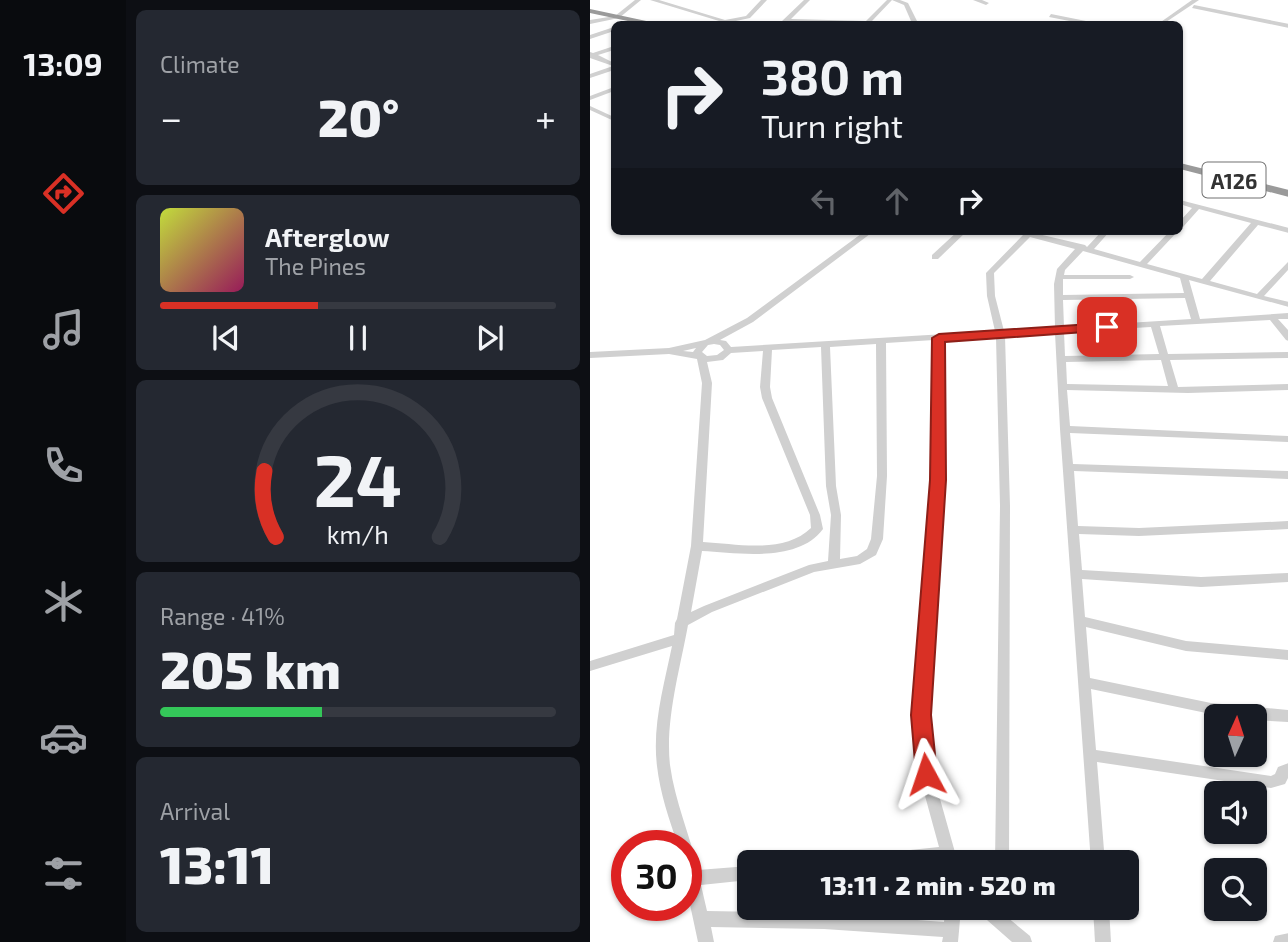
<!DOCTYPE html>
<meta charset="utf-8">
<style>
:root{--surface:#171b24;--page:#242831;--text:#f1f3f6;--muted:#9ea1a6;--line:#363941;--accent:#d93025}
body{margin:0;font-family:"Exo 2",sans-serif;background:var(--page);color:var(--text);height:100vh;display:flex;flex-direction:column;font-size:26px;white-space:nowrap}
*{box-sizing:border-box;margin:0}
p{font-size:23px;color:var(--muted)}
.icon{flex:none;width:38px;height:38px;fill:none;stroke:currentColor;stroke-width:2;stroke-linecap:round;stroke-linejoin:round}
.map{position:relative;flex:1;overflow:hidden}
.drawer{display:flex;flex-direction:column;gap:10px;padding:10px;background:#0d0f14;width:464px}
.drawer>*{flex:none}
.banner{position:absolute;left:21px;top:21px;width:572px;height:214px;border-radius:10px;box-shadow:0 2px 5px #0004;background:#171b24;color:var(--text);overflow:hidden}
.needle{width:46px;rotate:3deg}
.buttons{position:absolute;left:614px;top:704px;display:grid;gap:14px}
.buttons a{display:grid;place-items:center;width:63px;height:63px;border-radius:10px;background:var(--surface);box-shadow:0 2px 5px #0004;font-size:35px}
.speed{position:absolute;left:21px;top:830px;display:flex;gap:14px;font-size:35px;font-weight:700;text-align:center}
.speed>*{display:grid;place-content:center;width:91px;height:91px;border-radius:50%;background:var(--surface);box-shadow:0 2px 5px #0004;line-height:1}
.speed .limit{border:10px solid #d22;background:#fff;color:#111}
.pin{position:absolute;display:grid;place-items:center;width:60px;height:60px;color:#fff;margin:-30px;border-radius:14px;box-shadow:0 4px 10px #0006}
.me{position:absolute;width:77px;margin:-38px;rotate:355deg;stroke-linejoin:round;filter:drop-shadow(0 0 5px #0008)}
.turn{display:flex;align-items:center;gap:24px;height:147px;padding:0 35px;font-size:32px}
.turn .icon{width:91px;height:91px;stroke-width:2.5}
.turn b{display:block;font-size:49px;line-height:60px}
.lanes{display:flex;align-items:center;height:66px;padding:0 35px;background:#0003;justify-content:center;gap:35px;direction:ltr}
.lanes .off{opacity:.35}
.big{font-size:52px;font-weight:800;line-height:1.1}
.drawer .widget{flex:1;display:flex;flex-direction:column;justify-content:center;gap:10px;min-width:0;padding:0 24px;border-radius:10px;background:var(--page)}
.drawer .dial{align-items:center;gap:0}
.dial svg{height:182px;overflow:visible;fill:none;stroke:var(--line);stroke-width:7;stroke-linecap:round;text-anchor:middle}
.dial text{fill:var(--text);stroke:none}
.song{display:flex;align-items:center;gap:21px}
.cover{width:84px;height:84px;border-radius:10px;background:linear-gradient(135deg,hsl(70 70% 55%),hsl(330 70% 35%))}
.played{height:7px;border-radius:4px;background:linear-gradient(90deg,var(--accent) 40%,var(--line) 40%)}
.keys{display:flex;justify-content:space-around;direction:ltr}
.heat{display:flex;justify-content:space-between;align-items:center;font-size:38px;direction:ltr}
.charge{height:10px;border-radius:5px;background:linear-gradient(90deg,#34c759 41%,var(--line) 0)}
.trip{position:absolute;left:147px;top:850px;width:402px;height:70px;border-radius:10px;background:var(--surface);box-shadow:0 2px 5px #0004;font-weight:800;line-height:70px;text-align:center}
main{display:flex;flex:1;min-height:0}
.dock{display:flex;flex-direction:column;width:126px;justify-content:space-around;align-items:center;background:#090b0e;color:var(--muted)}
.dock .icon{width:49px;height:49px}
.dock .current{color:var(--accent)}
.dock b{font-size:32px;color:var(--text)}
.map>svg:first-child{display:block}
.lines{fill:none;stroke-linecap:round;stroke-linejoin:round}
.minor{fill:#d0d0d0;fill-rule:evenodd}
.highway{fill:#9a9a9a;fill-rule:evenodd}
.route{fill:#d93025;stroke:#8d1f18;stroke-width:2}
.labels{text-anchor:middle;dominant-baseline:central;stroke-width:7;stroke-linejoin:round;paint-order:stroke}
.shield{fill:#fff;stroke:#707070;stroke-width:2}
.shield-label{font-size:21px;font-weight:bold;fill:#333}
</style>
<main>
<nav class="dock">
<b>13:09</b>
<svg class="icon current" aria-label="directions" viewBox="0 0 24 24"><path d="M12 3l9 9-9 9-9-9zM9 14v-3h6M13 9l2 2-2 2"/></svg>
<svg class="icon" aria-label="music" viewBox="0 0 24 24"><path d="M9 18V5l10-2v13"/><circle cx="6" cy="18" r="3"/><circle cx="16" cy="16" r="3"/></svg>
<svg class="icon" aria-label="phone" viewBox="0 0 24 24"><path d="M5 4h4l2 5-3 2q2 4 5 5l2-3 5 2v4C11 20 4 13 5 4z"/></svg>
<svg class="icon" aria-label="climate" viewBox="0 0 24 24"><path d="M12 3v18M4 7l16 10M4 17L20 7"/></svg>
<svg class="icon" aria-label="car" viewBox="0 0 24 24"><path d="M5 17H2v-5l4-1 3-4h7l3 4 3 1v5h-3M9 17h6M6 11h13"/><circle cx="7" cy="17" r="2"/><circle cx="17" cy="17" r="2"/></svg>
<svg class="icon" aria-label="filters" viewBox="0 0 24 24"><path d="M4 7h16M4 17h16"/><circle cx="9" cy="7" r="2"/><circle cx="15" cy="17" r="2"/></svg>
</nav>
<section class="drawer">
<div class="widget"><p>Climate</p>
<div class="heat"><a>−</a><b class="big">20°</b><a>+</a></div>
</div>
<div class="widget">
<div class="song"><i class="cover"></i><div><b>Afterglow</b><p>The Pines</p></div></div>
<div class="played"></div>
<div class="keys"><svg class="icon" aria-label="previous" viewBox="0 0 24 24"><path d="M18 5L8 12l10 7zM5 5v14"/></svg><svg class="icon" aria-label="pause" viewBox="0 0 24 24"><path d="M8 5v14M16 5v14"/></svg><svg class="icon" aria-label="next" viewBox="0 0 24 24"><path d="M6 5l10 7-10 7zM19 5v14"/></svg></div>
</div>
<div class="widget dial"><svg viewBox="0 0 100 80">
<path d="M14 69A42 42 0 1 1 86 69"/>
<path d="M14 69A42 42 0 0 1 9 40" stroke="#d93025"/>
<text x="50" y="56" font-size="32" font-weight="700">24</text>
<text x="50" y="72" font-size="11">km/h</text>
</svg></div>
<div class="widget"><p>Range · 41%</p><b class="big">205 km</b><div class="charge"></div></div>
<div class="widget"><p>Arrival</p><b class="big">13:11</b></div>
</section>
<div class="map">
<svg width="699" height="942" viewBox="0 0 699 942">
<rect width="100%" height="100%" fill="#fff"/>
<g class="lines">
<g class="minor">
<path d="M45,0H51L29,18L0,24V20L25,16Z"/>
<path d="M60,0H69L135,20L156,16L171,0H177L160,18L141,22L145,24H139Z"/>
<path d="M214,0H220L201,19L276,21L297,0H310L318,3L328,23L326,24L198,22L195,24H191V22ZM302,0L314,5L321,21H282Z"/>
<path d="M383,0H392L399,3L396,5Z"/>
<path d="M602,0H609L573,24H568Z"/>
<path d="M604,5L699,24V28L602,8Z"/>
<path d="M461,14L501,22L504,24H495L459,17Z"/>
<path d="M41,21L44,23L43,24H35Z"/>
<path d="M24,27V31L0,39V35Z"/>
<path d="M24,46V50L8,55L24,63V70L0,78V74L23,66L0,58V52L3,53Z"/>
<path d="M24,87V91L0,100V96Z"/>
<path d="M0,106L24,117V121L0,110Z"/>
<path d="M590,200L699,228V233L668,225L620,281L667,294L699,261V269L674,296L699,302V307L599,280L610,319L699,313V319H688L699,331V341L696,340L680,320L570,326L578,354L699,352V358L580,360L588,387L699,384V390L598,393L477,390L480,426L699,436V442L480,433L483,464L699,471V479L484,471L488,526L549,528L699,521V529L549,536L489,534L492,570L611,577L699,573V582L611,587L492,579L495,617L596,641L699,650V660L596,651L496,627L500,678L621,703L699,710V722L665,720V716L621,714L501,689L506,750L681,776L685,774L688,767L699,763V776L695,784L681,788L507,762L515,863H501L470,429L465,333L415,336L420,506L419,863H405L410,506L406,337L354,340L353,480L338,715L343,774L368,863H353V861L335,863H256L258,858L263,856L349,847L329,774L324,715L343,480L344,340L296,343L297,476L293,539L286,555L270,564L224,572L122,612L98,625C90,669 75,721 80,765C85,802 100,835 108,870L159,866V880L111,885L117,911L234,913L354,922L355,908H371C370,920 369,931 368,942H352L353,937L234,929L121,927L124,942H108L96,886V845H88C79,819 70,793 67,766C62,726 74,685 82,646L0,671V661L84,635L85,623L87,619L101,546L112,383L107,359L79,354L0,358V352L79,348L115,340L157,318L275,231H284L163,322L130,340L136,341L141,347L405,331L397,296L396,273L433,235L424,231H445L444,233L495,245L497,247L512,231H520L504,249L550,262L580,231H588L557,264L612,279L661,223L609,209L593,227H590V221L602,208L590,204ZM440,237L485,249L467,269L464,284L465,328L414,331L405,296L404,273ZM493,251L590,278L594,293L473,295V279H540L544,277L540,275H474L475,270ZM595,298L601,319L474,327L473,300ZM561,327L569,354L475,356L474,332ZM124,344L130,345L134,350L127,355L117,356L112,352L118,345ZM286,344L287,476L281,539L277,549L267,556L250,559L251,515L246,486L240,347ZM231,347L236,486L241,515L238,561L219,565L114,606L101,612L112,551C149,553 208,563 233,529L230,515L182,398L180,387L182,350ZM106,348L103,352L93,351ZM173,351L170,387L172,398L220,515L221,528C194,554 148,544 113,542L122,383L117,362L133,360L141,353ZM571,360L578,386L477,384L476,362Z"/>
<path d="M368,231H377L348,259H342V255Z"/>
<path d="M386,908H406L440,936L442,942H422L389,913Z"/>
<path d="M503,908H519L521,942H505Z"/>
<path d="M699,933V942H683L685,936Z"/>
</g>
<g class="highway">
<path d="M0,9L61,22L65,24H52L0,13Z"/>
<path d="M590,163L699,190V197L590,169Z"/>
</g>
</g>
<path class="route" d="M517,323L524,327L522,330L355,342L356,480L341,715L347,774L344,781L336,783L329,781L326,774L321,715L340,480L342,338L349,334Z"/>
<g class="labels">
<rect class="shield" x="612.5" y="162.5" width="63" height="35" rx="5"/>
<g class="shield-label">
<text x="644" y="180">A126</text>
</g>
</g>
</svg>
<div class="buttons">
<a><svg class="needle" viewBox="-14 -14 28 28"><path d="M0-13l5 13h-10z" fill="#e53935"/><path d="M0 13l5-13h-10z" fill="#9ea1a6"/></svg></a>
<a><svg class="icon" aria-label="sound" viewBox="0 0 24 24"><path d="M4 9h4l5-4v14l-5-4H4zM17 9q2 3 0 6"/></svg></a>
<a><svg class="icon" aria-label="search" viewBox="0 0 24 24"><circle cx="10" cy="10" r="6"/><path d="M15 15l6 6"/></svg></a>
</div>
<div class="speed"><div class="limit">30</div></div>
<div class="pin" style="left:517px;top:327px;background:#d93025"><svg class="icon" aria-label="arrive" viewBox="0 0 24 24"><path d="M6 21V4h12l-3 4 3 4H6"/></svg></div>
<svg class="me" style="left:336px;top:774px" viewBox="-20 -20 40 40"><path d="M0-17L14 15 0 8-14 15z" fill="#d93025" stroke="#fff" stroke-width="4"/></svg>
<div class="trip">13:11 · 2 min · 520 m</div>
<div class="banner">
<div class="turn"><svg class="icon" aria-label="right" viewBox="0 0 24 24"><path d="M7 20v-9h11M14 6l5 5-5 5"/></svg><div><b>380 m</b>Turn right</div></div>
<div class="lanes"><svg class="icon off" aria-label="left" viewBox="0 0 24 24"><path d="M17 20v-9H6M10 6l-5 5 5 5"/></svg><svg class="icon off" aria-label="ahead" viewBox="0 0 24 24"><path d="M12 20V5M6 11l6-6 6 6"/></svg><svg class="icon" aria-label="right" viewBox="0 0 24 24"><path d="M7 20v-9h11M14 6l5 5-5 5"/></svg></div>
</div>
</div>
</main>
